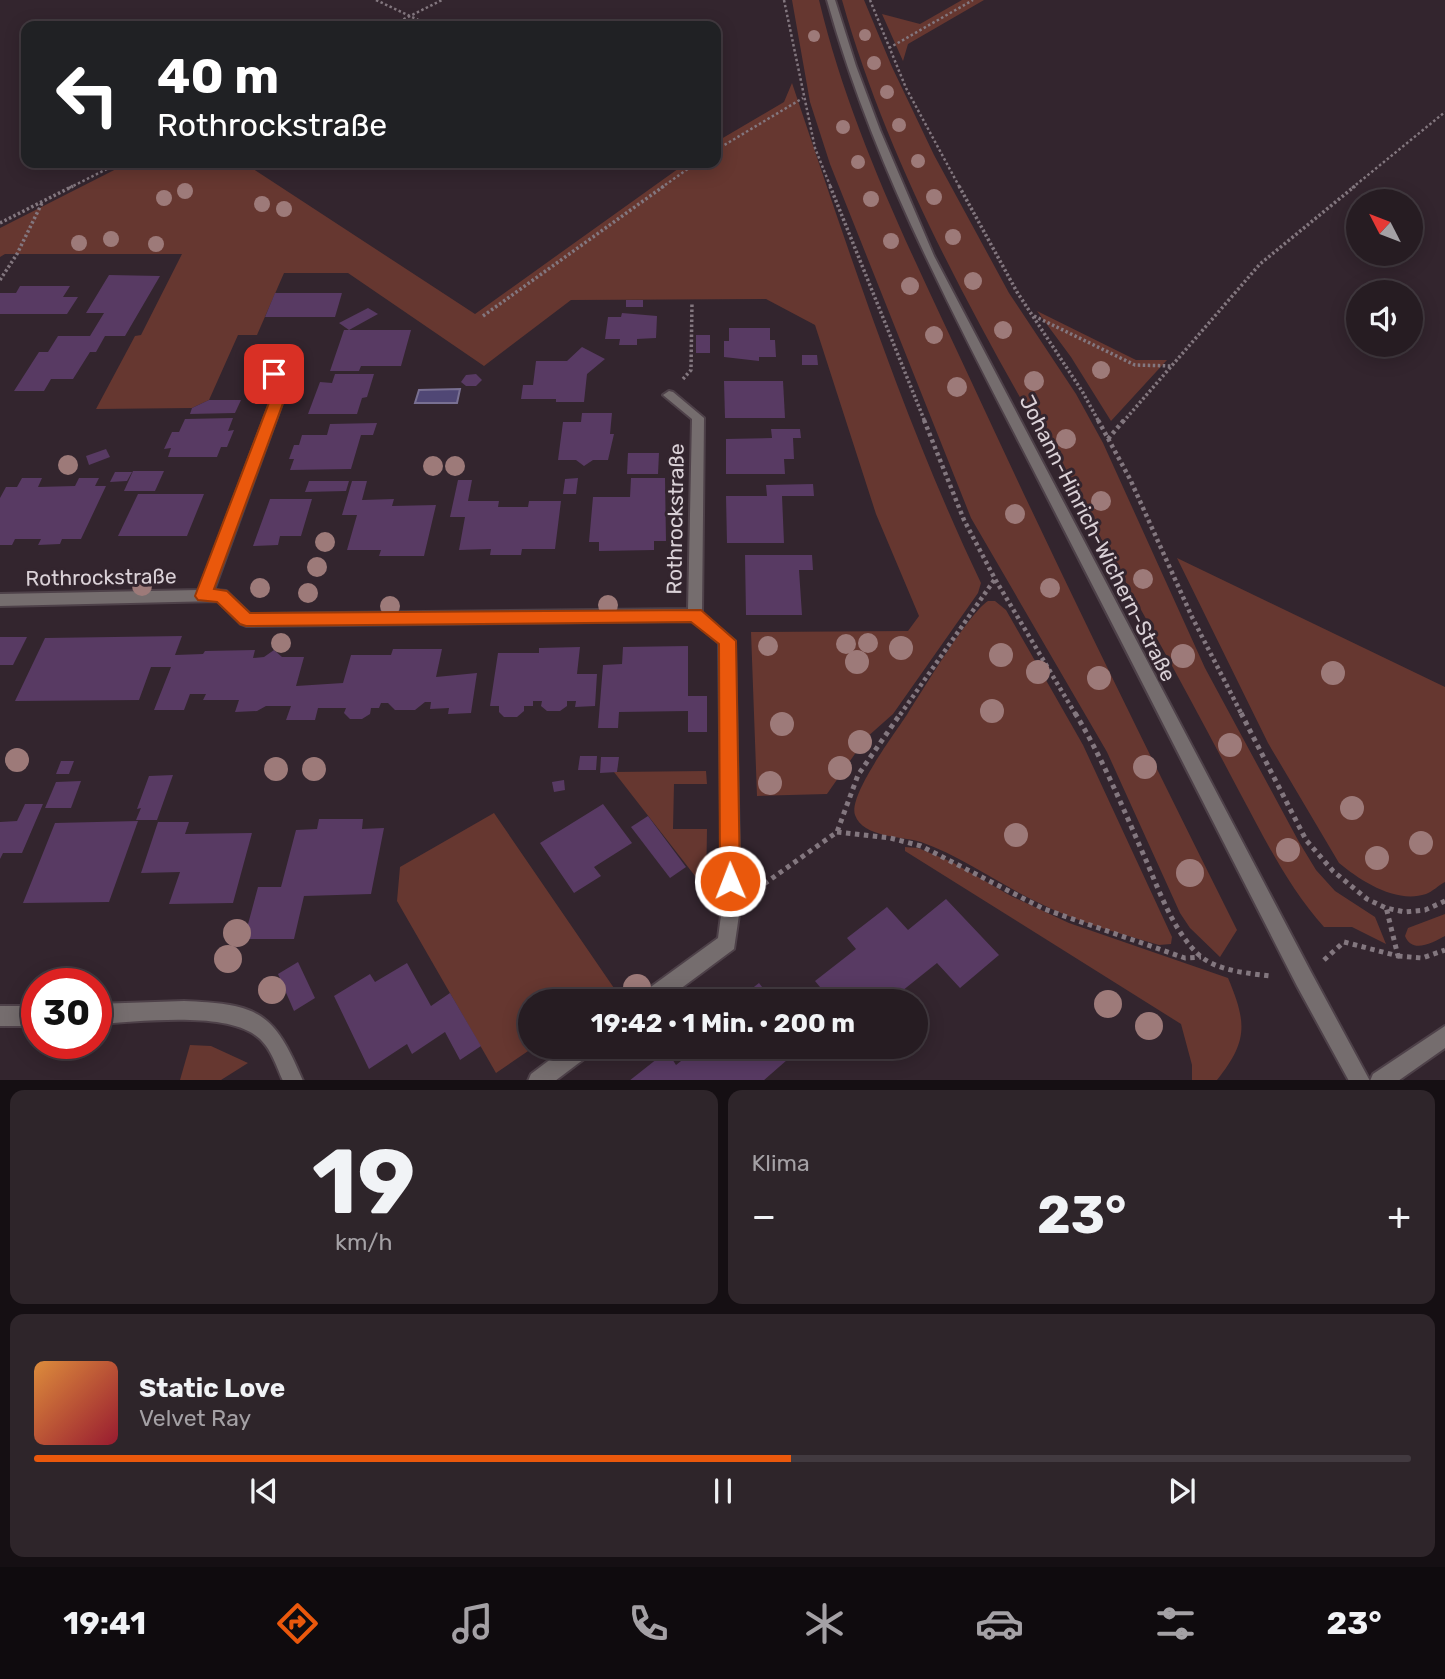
<!DOCTYPE html>
<html lang="de">
<meta charset="utf-8">
<style>
:root{--surface:#261c22;--page:#2e252a;--text:#f1f3f6;--muted:#a4a1a5;--line:#423a40;--accent:#ea580c}
body{margin:0;font-family:Rubik,sans-serif;background:var(--page);color:var(--text);height:100vh;display:flex;flex-direction:column;font-size:26px;white-space:nowrap}
*{box-sizing:border-box;margin:0}
p{font-size:23px;color:var(--muted)}
.icon{flex:none;width:38px;height:38px;fill:none;stroke:currentColor;stroke-width:2;stroke-linecap:round;stroke-linejoin:round}
.map{position:relative;height:1080px;overflow:hidden}
.side{display:flex;flex-direction:column;gap:10px;padding:10px;background:#150f13;flex:1}
.side>*{flex:none}
.top-card{position:absolute;left:21px;top:21px;width:700px;height:147px;border-radius:14px;box-shadow:0 4px 18px #0003,0 0 0 2px var(--line);background:#202124;color:#fff;overflow:hidden}
.needle{width:46px;rotate:312deg}
.tools{position:absolute;left:1346px;top:189px;display:grid;gap:14px}
.tools a{display:grid;place-items:center;width:77px;height:77px;border-radius:50%;background:var(--surface);box-shadow:0 4px 18px #0003,0 0 0 2px var(--line);font-size:35px}
.speed{position:absolute;left:21px;top:968px;display:flex;gap:14px;font-size:35px;font-weight:700;text-align:center}
.speed>*{display:grid;place-content:center;width:91px;height:91px;border-radius:50%;background:var(--surface);box-shadow:0 4px 18px #0003,0 0 0 2px var(--line);line-height:1}
.speed .limit{border:10px solid #d22;background:#fff;color:#111}
.pin{position:absolute;display:grid;place-items:center;width:60px;height:60px;color:#fff;margin:-30px;border-radius:14px;box-shadow:0 4px 10px #0006}
.me{position:absolute;width:77px;margin:-38px;rotate:359deg;stroke-linejoin:round;filter:drop-shadow(0 0 5px #0008)}
.turn{display:flex;align-items:center;gap:24px;height:147px;padding:0 21px;font-size:32px}
.turn .icon{width:91px;height:91px;stroke-width:2.5}
.turn b{display:block;font-size:49px;line-height:60px}
.big{font-size:52px;font-weight:700;line-height:1.1}
.side .widget{flex:1;display:flex;flex-direction:column;justify-content:center;gap:10px;min-width:0;padding:0 24px;border-radius:14px;background:var(--page)}
.side .dial{align-items:center;gap:0}
.dial b{font-size:91px;line-height:1}
.song{display:flex;align-items:center;gap:21px}
.cover{width:84px;height:84px;border-radius:10px;background:linear-gradient(135deg,hsl(30 70% 55%),hsl(350 70% 35%))}
.played{height:7px;border-radius:4px;background:linear-gradient(90deg,var(--accent) 55%,var(--line) 55%)}
.keys{display:flex;justify-content:space-around;direction:ltr}
.heat{display:flex;justify-content:space-between;align-items:center;font-size:38px;direction:ltr}
.side .tiles{flex:1;display:grid;gap:10px;grid-template-columns:1fr 1fr}
.widget:last-child{grid-column:span 2}
.trip{position:absolute;left:518px;top:989px;width:410px;height:70px;border-radius:35px;background:var(--surface);box-shadow:0 4px 18px #0003,0 0 0 2px var(--line);font-weight:700;line-height:70px;text-align:center}
.tab-bar{display:flex;height:112px;justify-content:space-around;align-items:center;background:#0f0b0e;color:var(--muted)}
.tab-bar .icon{width:49px;height:49px}
.tab-bar .on{color:var(--accent)}
.tab-bar b{font-size:32px;color:var(--text)}
.map>svg:first-child{display:block}
.green{fill:#663730}
.water{fill:#504775;stroke:#797092;stroke-width:2}
.building{fill:#583a63}
.lines{fill:none;stroke-linecap:round;stroke-linejoin:round}
.minor-casing{stroke:#4e4149;stroke-width:4}
.tertiary-casing{stroke:#4e4149;stroke-width:4}
.path-far3{stroke:#83777f;stroke-width:2.5;stroke-dasharray:2.5 2.5;stroke-linecap:butt}
.path-far2{stroke:#83777f;stroke-width:3.5;stroke-dasharray:2.5 2.5;stroke-linecap:butt}
.path-far1{stroke:#83777f;stroke-width:4.5;stroke-dasharray:3.5 3.5;stroke-linecap:butt}
.path{stroke:#83777f;stroke-width:5;stroke-dasharray:4.5 4.5;stroke-linecap:butt}
.minor{fill:#756d6e;fill-rule:evenodd}
.tertiary{fill:#756d6e;fill-rule:evenodd}
.tree{fill:#9d7a79}
.route{fill:#ea580c;stroke:#983908;stroke-width:2}
.labels{text-anchor:middle;dominant-baseline:central;stroke-width:6;stroke-linejoin:round;paint-order:stroke}
.street-label{font-size:21px;fill:#dad1d7;stroke:#33252e}
</style>
<div class="map">
<svg width="1445" height="1081" viewBox="0 0 1445 1081">
<rect width="100%" height="100%" fill="#33252e"/>
<g class="green">
<path d="M792,0H819C851,134 914,258 972,383C1057,567 1146,748 1237,930L1220,957L1190,928L1180,913L1107,752L971,518L830,164L810,102Z"/>
<path d="M842,0H864L892,67L934,155L1009,293L1076,394L1103,443L1205,668L1299,842L1316,870L1335,891L1375,917L1386,944L1352,927H1324C1288,887 1266,841 1240,793C1212,740 1184,687 1155,635C1042,428 907,229 842,0Z"/>
<path d="M962,0H984L908,44L903,61L882,14L920,24Z"/>
<path d="M792,83C849,252 904,422 981,583L978,593L893,714L866,738L827,794L757,796L751,632L908,631L919,616L876,514L815,325L766,299L571,300L484,366L348,273H284L257,335H238L209,400L192,408L96,409L135,336L141,335L182,254H5L0,257V228L128,163H244L475,314L682,166V163H716V142L784,102Z"/>
<path d="M1037,311L1136,360H1167L1111,421L1071,357Z"/>
<path d="M1177,558L1445,687V882C1439,885 1432,892 1426,894C1396,904 1361,881 1339,863L1268,743Z"/>
<path d="M988,601H995L1006,610L1083,745L1172,937L1171,944L1159,945C1118,933 1077,922 1039,903C999,884 963,857 921,842C902,836 863,838 855,815C848,795 896,732 908,713C923,690 969,613 988,601Z"/>
<path d="M706,771L707,784H674L673,829H707L706,890L614,772Z"/>
<path d="M494,813L616,991L601,1001H530V1046L534,1047L496,1073L397,901L400,867Z"/>
<path d="M905,847L918,848L952,862L1011,896L1069,923L1228,978C1247,1023 1248,1041 1217,1080H1192V1065L1181,1024L905,851Z"/>
<path d="M1445,914V936C1432,943 1412,954 1405,936L1408,928Z"/>
<path d="M190,1045L211,1046L248,1063L221,1080H180Z"/>
</g>
<path class="water" d="M460,389L457,403H415L419,390Z"/>
<g class="building">
<path d="M109,275L160,276L125,336H105L96,352H90L73,379H51L44,391H14L39,352H48L58,336H90L104,313H86Z"/>
<path d="M20,286H70L63,297H78L67,314H0V293H16Z"/>
<path d="M275,293H342L335,317H265Z"/>
<rect x="626" y="300" width="17" height="7"/>
<path d="M368,308L378,314L349,330L339,323Z"/>
<path d="M622,313L657,316L656,338L637,339V345H619L620,339H605L608,317H621Z"/>
<path d="M729,328H770V340H775L776,357H759V361L724,357V341H729Z"/>
<path d="M344,330H411L401,366H361L359,371H330Z"/>
<rect x="696" y="335" width="14" height="18"/>
<path d="M582,347L605,359L587,374L584,402H556V399H521L523,385H533L536,361H567Z"/>
<path d="M802,355H817L818,365H802Z"/>
<path d="M335,374H374L367,397L362,398L357,414H308L320,382L332,383Z"/>
<path d="M476,374L482,380L476,386H466L461,382L466,375Z"/>
<path d="M724,381H783L785,418H725Z"/>
<path d="M209,400H241L235,413L190,414L192,408Z"/>
<path d="M582,413H612L610,434H614L608,460H593L584,466L576,460H558L563,422H581Z"/>
<path d="M233,418L228,431L234,430L227,447H221L217,457H168L171,448L164,449L172,432H179L185,419Z"/>
<path d="M377,423L373,435H361L351,469L290,470L294,459H289L294,445H299L302,435H327L330,424Z"/>
<path d="M771,429H800L801,438H793L794,459H784L785,474H726V439L772,438Z"/>
<path d="M106,449L110,457L89,465L86,456Z"/>
<path d="M628,453H659L658,474H627Z"/>
<path d="M133,471H164L155,491H124Z"/>
<path d="M115,472H132L127,481L110,482Z"/>
<path d="M22,478H42L38,487L75,486L79,478H99L95,486H106L81,539H62L60,544L38,545L41,539H15L12,545H0V498L6,487H17Z"/>
<path d="M578,478L576,494H563L565,479Z"/>
<path d="M631,478H665L666,541H654V550L599,551V542H589L593,497H630Z"/>
<path d="M458,480H472L468,501H499L498,507H528L529,501H561L555,549H522L521,555H490L491,549L459,550L465,517H450Z"/>
<path d="M309,481H349L346,491L305,492Z"/>
<path d="M352,481H367L362,500L394,499L392,506L436,505L424,556H379L381,550H347L357,515H342Z"/>
<path d="M813,484L814,496H782L784,543H727L726,496H767L766,485Z"/>
<path d="M138,494H204L187,536H118Z"/>
<path d="M270,499H312L301,536H280L278,545L253,546Z"/>
<path d="M745,555H812L813,570H799L802,615H746Z"/>
<path d="M182,636L175,655L203,654L205,651L255,650L253,658L264,657L274,650L282,657H304L296,686L343,683L351,655H391L393,649H442L436,677L477,673L471,713L448,714L449,708L430,709L431,702H425L415,710H395L388,703H381L379,708H371L370,714L362,719H350L344,713L346,708H318L315,720H286L291,706H266L257,711L235,712L239,700H203L206,694H190L184,710H154L171,667H151L139,700L15,701L45,638Z"/>
<path d="M0,637H27L13,665H0Z"/>
<path d="M688,646V696H707V732H688V711L619,712L618,728H598L603,665L622,664L623,647Z"/>
<path d="M580,647L577,674H597L595,706L575,707L576,701H567V706L560,711H547L541,706L542,701H533V706H524V711L517,717H504L499,712V706H490L498,653H539V648Z"/>
<path d="M580,756H597L596,770H578Z"/>
<path d="M601,757H619L617,772L600,773Z"/>
<path d="M61,761H74L69,774H56Z"/>
<path d="M173,775L157,820H136L141,808L137,809L149,776Z"/>
<path d="M564,780L565,790L554,792L552,782Z"/>
<path d="M81,781L71,808H45L56,782Z"/>
<path d="M25,804H43L22,853H3L0,859V822L17,821Z"/>
<path d="M603,804L632,843L594,867L601,876L574,893L540,843Z"/>
<path d="M648,816L686,867L670,878L631,827Z"/>
<path d="M319,819H363L362,829L384,828L371,894L304,896L294,939H244L258,887H281L296,830L317,829Z"/>
<path d="M138,821L109,902L23,903L55,823Z"/>
<path d="M158,822H189L185,834L252,833L233,903L169,904L180,872L141,873Z"/>
<path d="M946,899L999,955L960,988L937,963L897,995L902,1001H802L820,987L815,981L856,949L847,938L887,907L908,930Z"/>
<path d="M298,962L315,998L294,1011L278,974Z"/>
<path d="M407,963L431,1006L450,993L481,1046L460,1060L445,1032L412,1054L407,1044L369,1069L334,996L370,974L375,982Z"/>
<path d="M759,983L773,1001H736Z"/>
<path d="M790,988L801,1001H773Z"/>
<path d="M700,1046H803L763,1081H629L667,1051L676,1065Z"/>
</g>
<g class="lines">
<defs>
<g id="minor">
<path d="M267,357L271,358L288,387L214,590L226,591L250,614L688,609L692,419L663,395L669,391L673,392L704,418L702,613L735,641L740,908L734,949L664,1001H638L641,994L718,938L722,908L719,643L692,621L246,626L241,624L218,601L0,606V594L199,590L276,387L261,361Z"/>
<path d="M184,1001C259,1004 274,1012 303,1081H283C276,1065 270,1045 255,1035C222,1011 137,1022 96,1024V1004Z"/>
<rect x="0" y="1006" width="37" height="20"/>
<path d="M568,1046H595L592,1053L555,1081H528L531,1074Z"/>
</g>
<g id="tertiary">
<path d="M827,0H835L856,66L880,130L934,256L1311,972L1370,1081H1349L1297,986C1210,816 1124,646 1037,477C956,319 875,171 827,0Z"/>
<path d="M1445,1026V1048L1398,1081H1370L1373,1074Z"/>
</g>
</defs>
<use href="#minor" class="minor-casing"/>
<use href="#tertiary" class="tertiary-casing"/>
<g class="path-far3">
<path d="M376,0L431,26"/>
<path d="M784,0L815,148L831,188"/>
<path d="M870,0L906,88L960,188"/>
<path d="M390,26L442,0"/>
<path d="M889,48L973,0"/>
<path d="M716,150L803,98"/>
<path d="M69,188L119,163"/>
<path d="M661,188L696,163"/>
<path d="M1352,188L1445,112"/>
</g>
<g class="path-far2">
<path d="M830,186L925,422"/>
<path d="M959,186L1017,292L1082,391L1099,422"/>
<path d="M0,223L73,186"/>
<path d="M0,280L17,254L42,203"/>
<path d="M483,316L664,186"/>
<path d="M1034,316L1135,365L1172,366"/>
<path d="M683,379L691,370L692,302"/>
<path d="M1123,422L1260,264L1355,186"/>
</g>
<g class="path-far1">
<path d="M924,420L964,520L995,579L1076,715"/>
<path d="M1098,420L1130,479L1192,617L1242,715"/>
<path d="M1108,439L1124,420"/>
<path d="M900,715L995,579"/>
</g>
<g class="path">
<path d="M1075,713C1103,759 1123,808 1145,858C1159,890 1173,931 1199,955C1217,971 1247,973 1270,976"/>
<path d="M1241,713L1306,840L1333,871L1367,899L1386,908L1405,912L1425,910L1445,901"/>
<path d="M837,832L890,838L921,846L1044,909L1185,958L1201,957"/>
<path d="M757,889L837,832L858,775L901,713"/>
<path d="M1398,956L1422,958L1445,950"/>
<path d="M1324,960L1344,942L1398,956L1386,907"/>
</g>
<use href="#minor" class="minor"/>
<use href="#tertiary" class="tertiary"/>
</g>
<g class="tree">
<circle cx="865" cy="35" r="6"/>
<circle cx="814" cy="36" r="6"/>
<circle cx="874" cy="63" r="7"/>
<circle cx="887" cy="92" r="7"/>
<circle cx="899" cy="125" r="7"/>
<circle cx="843" cy="127" r="7"/>
<circle cx="918" cy="161" r="7"/>
<circle cx="858" cy="162" r="7"/>
<circle cx="185" cy="191" r="8"/>
<circle cx="934" cy="197" r="8"/>
<circle cx="164" cy="198" r="8"/>
<circle cx="871" cy="199" r="8"/>
<circle cx="262" cy="204" r="8"/>
<circle cx="284" cy="209" r="8"/>
<circle cx="953" cy="237" r="8"/>
<circle cx="111" cy="239" r="8"/>
<circle cx="891" cy="241" r="8"/>
<circle cx="79" cy="243" r="8"/>
<circle cx="156" cy="244" r="8"/>
<circle cx="973" cy="281" r="9"/>
<circle cx="910" cy="286" r="9"/>
<circle cx="1003" cy="330" r="9"/>
<circle cx="934" cy="335" r="9"/>
<circle cx="1101" cy="370" r="9"/>
<circle cx="1034" cy="381" r="10"/>
<circle cx="957" cy="387" r="10"/>
<circle cx="258" cy="392" r="10"/>
<circle cx="1066" cy="439" r="10"/>
<circle cx="68" cy="465" r="10"/>
<circle cx="433" cy="466" r="10"/>
<circle cx="455" cy="466" r="10"/>
<circle cx="1101" cy="501" r="10"/>
<circle cx="1015" cy="514" r="10"/>
<circle cx="325" cy="542" r="10"/>
<circle cx="317" cy="567" r="10"/>
<circle cx="1143" cy="579" r="10"/>
<circle cx="142" cy="586" r="10"/>
<circle cx="260" cy="588" r="10"/>
<circle cx="1050" cy="588" r="10"/>
<circle cx="308" cy="593" r="10"/>
<circle cx="608" cy="605" r="10"/>
<circle cx="390" cy="606" r="10"/>
<circle cx="281" cy="643" r="10"/>
<circle cx="868" cy="643" r="10"/>
<circle cx="846" cy="644" r="10"/>
<circle cx="768" cy="646" r="10"/>
<circle cx="901" cy="648" r="12"/>
<circle cx="1001" cy="655" r="12"/>
<circle cx="1183" cy="656" r="12"/>
<circle cx="857" cy="662" r="12"/>
<circle cx="1038" cy="672" r="12"/>
<circle cx="1333" cy="673" r="12"/>
<circle cx="1099" cy="678" r="12"/>
<circle cx="992" cy="711" r="12"/>
<circle cx="782" cy="724" r="12"/>
<circle cx="860" cy="742" r="12"/>
<circle cx="1230" cy="745" r="12"/>
<circle cx="17" cy="760" r="12"/>
<circle cx="1145" cy="767" r="12"/>
<circle cx="840" cy="768" r="12"/>
<circle cx="276" cy="769" r="12"/>
<circle cx="314" cy="769" r="12"/>
<circle cx="770" cy="783" r="12"/>
<circle cx="1352" cy="808" r="12"/>
<circle cx="1016" cy="835" r="12"/>
<circle cx="1421" cy="843" r="12"/>
<circle cx="1288" cy="850" r="12"/>
<circle cx="1377" cy="858" r="12"/>
<circle cx="1190" cy="873" r="14"/>
<circle cx="237" cy="933" r="14"/>
<circle cx="228" cy="959" r="14"/>
<circle cx="637" cy="988" r="14"/>
<circle cx="272" cy="990" r="14"/>
<circle cx="1108" cy="1004" r="14"/>
<circle cx="1149" cy="1026" r="14"/>
</g>
<path class="route" d="M274,369L279,371L289,387L214,589L227,591L250,613L701,610L736,641L740,881L737,888L730,890L723,888L720,881L719,644L691,622L246,626L240,624L217,602L198,600L195,596L275,387L267,374Z"/>
<g class="labels">
<g class="street-label">
<text transform="translate(675 519) rotate(-89)">Rothrockstraße</text>
<text transform="translate(1098 538) rotate(63)">Johann-Hinrich-Wichern-Straße</text>
<text transform="translate(101 577) rotate(-1)">Rothrockstraße</text>
</g>
</g>
</svg>
<div class="tools">
<a><svg class="needle" viewBox="-14 -14 28 28"><path d="M0-13l5 13h-10z" fill="#e53935"/><path d="M0 13l5-13h-10z" fill="#a4a1a5"/></svg></a>
<a><svg class="icon" aria-label="sound" viewBox="0 0 24 24"><path d="M4 9h4l5-4v14l-5-4H4zM17 9q2 3 0 6"/></svg></a>
</div>
<div class="speed"><div class="limit">30</div></div>
<div class="pin" style="left:274px;top:374px;background:#d93025"><svg class="icon" aria-label="arrive" viewBox="0 0 24 24"><path d="M6 21V4h12l-3 4 3 4H6"/></svg></div>
<svg class="me" style="left:730px;top:881px" viewBox="-20 -20 40 40"><circle r="17" fill="#ea580c" stroke="#fff" stroke-width="3"/><path d="M0-11L8 9 0 5-8 9z" fill="#fff"/></svg>
<div class="trip">19:42 · 1 Min. · 200 m</div>
<div class="top-card">
<div class="turn"><svg class="icon" aria-label="left" viewBox="0 0 24 24"><path d="M17 20v-9H6M10 6l-5 5 5 5"/></svg><div><b>40 m</b>Rothrockstraße</div></div>
</div>
</div>
<section class="side">
<div class="tiles">
<div class="widget dial"><b>19</b><p>km/h</p></div>
<div class="widget"><p>Klima</p>
<div class="heat"><a>−</a><b class="big">23°</b><a>+</a></div>
</div>
<div class="widget">
<div class="song"><i class="cover"></i><div><b>Static Love</b><p>Velvet Ray</p></div></div>
<div class="played"></div>
<div class="keys"><svg class="icon" aria-label="previous" viewBox="0 0 24 24"><path d="M18 5L8 12l10 7zM5 5v14"/></svg><svg class="icon" aria-label="pause" viewBox="0 0 24 24"><path d="M8 5v14M16 5v14"/></svg><svg class="icon" aria-label="next" viewBox="0 0 24 24"><path d="M6 5l10 7-10 7zM19 5v14"/></svg></div>
</div>
</div>
</section>
<nav class="tab-bar">
<b>19:41</b>
<svg class="icon on" aria-label="directions" viewBox="0 0 24 24"><path d="M12 3l9 9-9 9-9-9zM9 14v-3h6M13 9l2 2-2 2"/></svg>
<svg class="icon" aria-label="music" viewBox="0 0 24 24"><path d="M9 18V5l10-2v13"/><circle cx="6" cy="18" r="3"/><circle cx="16" cy="16" r="3"/></svg>
<svg class="icon" aria-label="phone" viewBox="0 0 24 24"><path d="M5 4h4l2 5-3 2q2 4 5 5l2-3 5 2v4C11 20 4 13 5 4z"/></svg>
<svg class="icon" aria-label="climate" viewBox="0 0 24 24"><path d="M12 3v18M4 7l16 10M4 17L20 7"/></svg>
<svg class="icon" aria-label="car" viewBox="0 0 24 24"><path d="M5 17H2v-5l4-1 3-4h7l3 4 3 1v5h-3M9 17h6M6 11h13"/><circle cx="7" cy="17" r="2"/><circle cx="17" cy="17" r="2"/></svg>
<svg class="icon" aria-label="filters" viewBox="0 0 24 24"><path d="M4 7h16M4 17h16"/><circle cx="9" cy="7" r="2"/><circle cx="15" cy="17" r="2"/></svg>
<b>23°</b>
</nav>
